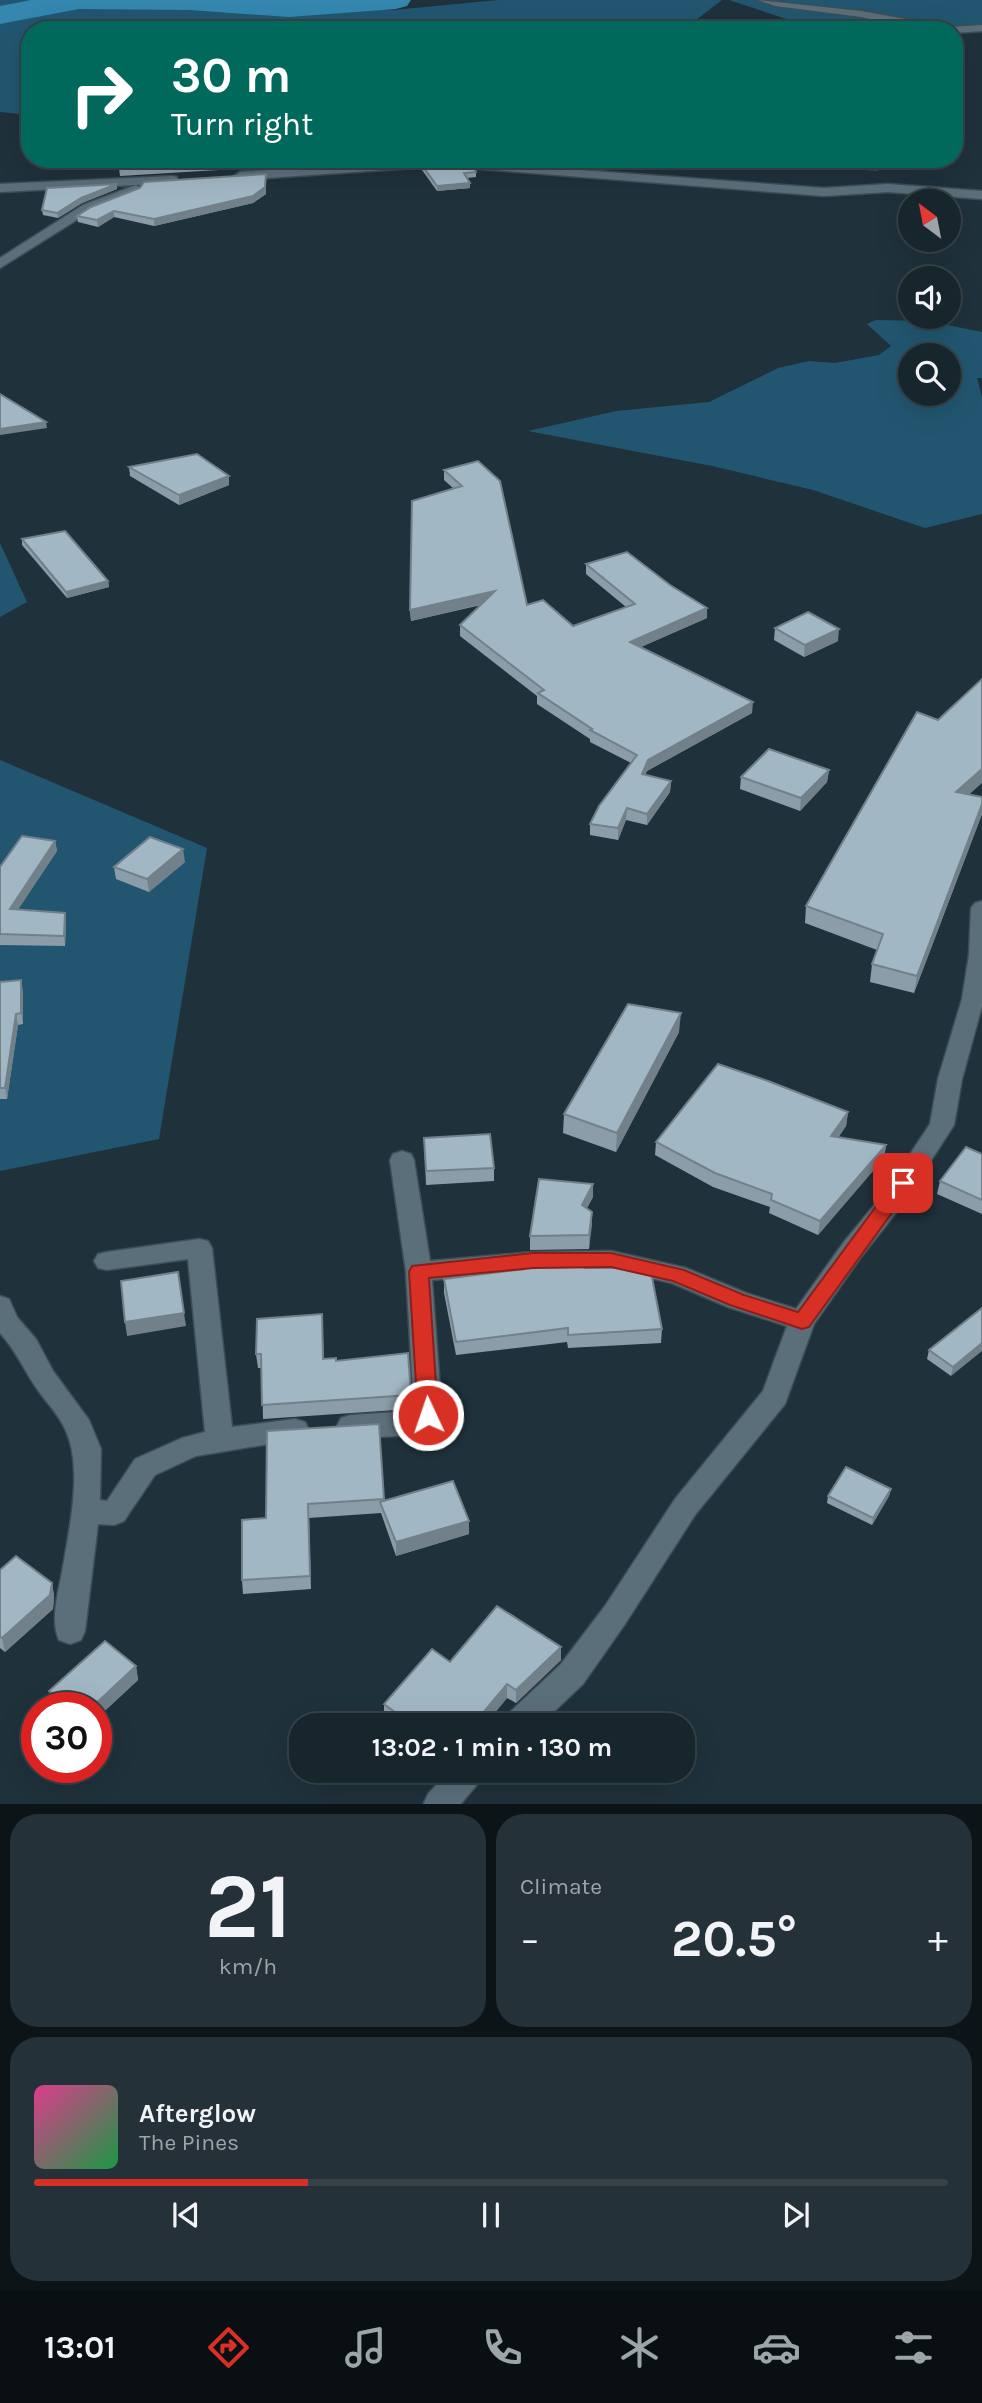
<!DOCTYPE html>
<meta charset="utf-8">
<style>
:root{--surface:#17252c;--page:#243138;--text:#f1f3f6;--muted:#9ea5a9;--line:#364248;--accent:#d93025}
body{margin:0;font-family:Karla,sans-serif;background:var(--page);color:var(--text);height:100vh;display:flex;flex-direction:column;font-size:26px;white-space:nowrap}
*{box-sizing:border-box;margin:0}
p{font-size:23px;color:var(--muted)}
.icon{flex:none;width:38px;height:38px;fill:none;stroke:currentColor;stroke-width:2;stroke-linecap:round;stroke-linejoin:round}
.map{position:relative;height:1804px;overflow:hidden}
.drawer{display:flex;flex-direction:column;gap:10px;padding:10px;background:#0d1418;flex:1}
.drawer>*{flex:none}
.hud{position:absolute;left:21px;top:21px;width:942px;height:147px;border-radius:28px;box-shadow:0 7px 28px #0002,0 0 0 2px var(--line);background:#00695c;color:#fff;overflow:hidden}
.needle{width:46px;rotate:328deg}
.controls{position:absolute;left:898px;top:189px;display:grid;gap:14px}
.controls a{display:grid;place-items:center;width:63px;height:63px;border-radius:50%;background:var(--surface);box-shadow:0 7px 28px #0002,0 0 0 2px var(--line);font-size:35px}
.speed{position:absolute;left:21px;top:1692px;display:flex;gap:14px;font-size:35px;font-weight:700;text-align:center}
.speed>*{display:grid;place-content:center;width:91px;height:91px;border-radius:50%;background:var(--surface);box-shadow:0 7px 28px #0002,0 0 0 2px var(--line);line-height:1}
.speed .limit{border:10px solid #d22;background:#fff;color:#111}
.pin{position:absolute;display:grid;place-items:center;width:60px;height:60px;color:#fff;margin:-30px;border-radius:14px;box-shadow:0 4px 10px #0006}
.me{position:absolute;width:77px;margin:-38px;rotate:357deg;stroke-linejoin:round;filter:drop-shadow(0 0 5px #0008)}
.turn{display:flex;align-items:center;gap:24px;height:147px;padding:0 35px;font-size:32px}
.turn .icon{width:91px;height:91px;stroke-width:2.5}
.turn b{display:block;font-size:49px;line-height:60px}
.big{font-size:52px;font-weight:700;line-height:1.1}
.drawer .tile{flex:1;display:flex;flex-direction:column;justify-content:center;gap:10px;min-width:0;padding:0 24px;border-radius:28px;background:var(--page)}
.drawer .dial{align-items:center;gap:0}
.dial b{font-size:91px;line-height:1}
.song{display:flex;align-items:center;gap:21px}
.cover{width:84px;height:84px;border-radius:10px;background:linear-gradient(135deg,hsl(330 70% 55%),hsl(140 70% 35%))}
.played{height:7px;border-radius:4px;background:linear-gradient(90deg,var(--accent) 30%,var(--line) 30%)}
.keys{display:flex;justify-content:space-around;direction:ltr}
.heat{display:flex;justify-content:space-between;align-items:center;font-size:38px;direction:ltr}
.drawer .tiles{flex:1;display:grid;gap:10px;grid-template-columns:1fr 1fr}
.tile:last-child{grid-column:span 2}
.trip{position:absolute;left:289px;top:1713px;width:406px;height:70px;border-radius:28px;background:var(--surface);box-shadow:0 7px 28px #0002,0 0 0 2px var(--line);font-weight:700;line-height:70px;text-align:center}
.dock{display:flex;height:112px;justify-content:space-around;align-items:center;background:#090f12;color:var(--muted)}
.dock .icon{width:49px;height:49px}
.dock .on{color:var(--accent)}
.dock b{font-size:32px;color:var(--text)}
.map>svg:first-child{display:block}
.green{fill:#225670;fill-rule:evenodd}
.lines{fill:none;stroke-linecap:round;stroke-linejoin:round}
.river{fill:#3587b0;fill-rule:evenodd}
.street-casing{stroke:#3d4e56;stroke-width:3}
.street{fill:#5b6f7b;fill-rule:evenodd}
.wall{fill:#8b9da9}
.shaded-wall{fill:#718089}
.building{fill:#a2b7c4;stroke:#718089;stroke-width:2}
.route{fill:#d93025;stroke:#8d1f18;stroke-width:2}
</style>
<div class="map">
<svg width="982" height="1805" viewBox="0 0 982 1805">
<rect width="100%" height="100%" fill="#1f313b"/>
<g class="green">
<path d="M0,0H270L289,8L393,10L499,0H722L683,30H30V115L0,112Z"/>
<path d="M729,0H982V28L820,30Z"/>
<path d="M728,159H905L877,171Z"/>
<path d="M876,320L928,321L982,332V378H977L982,397V514L925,528L813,490L712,466L528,431L616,411L709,402L778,368L809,361L835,363L879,355L891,346L867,324ZM910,355H948V394H910Z"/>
<path d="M0,543L27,602L0,617Z"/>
<path d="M0,760L207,848L159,1139L0,1171Z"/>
</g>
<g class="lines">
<path class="river" d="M31,0H411L407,6L396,9L289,17L190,10L79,9L0,24V6Z"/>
<defs>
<g id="street">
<path d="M758,0L861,11L950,27L982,25V31L954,33V30H921L861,17L775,6Z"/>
<path d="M430,159L824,188L888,184L982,191V199L888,192L824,196L442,166L240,180L234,176L240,172Z"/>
<path d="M173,176L177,177V183L136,185L142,189L140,192L91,211L0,268V258L83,205L136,185L0,192V184Z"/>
<path d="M982,901V1006L962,1079L954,1125L903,1204L861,1257L814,1324L785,1404L695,1515L625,1624L583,1684L539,1726H502L506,1716L561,1664L605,1606L675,1499L763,1391L787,1326L728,1307L672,1283L611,1269L533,1270L432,1280L442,1415C427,1443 379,1435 351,1437L341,1434L337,1426L341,1418L351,1415L414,1411L406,1272L390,1160L393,1154L402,1151L411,1154L414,1160L430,1261L533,1252L611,1251L686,1268L746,1293L796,1309L843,1243L885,1192L930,1124L938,1079L962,999L969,955L971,908L975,903Z"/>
<path d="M199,1239L208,1241L212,1248L232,1427L295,1419L305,1422L309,1430L305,1438L196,1456L155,1475L124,1521L114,1525L98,1524L85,1631L81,1640L70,1644L59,1640C50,1621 58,1593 62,1572C69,1530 85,1464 63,1425C56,1411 44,1400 35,1386C22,1366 16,1351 0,1333V1296L9,1299L17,1317L36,1339L53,1371L89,1420L101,1449L100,1500L107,1501L135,1459L182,1438L205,1432L188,1259L107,1270L98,1268L94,1261L98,1254L107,1252Z"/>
<path d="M449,1771H485L480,1781L460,1805H423L428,1794Z"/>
</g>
</defs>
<use href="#street" class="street-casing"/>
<use href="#street" class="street"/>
</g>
<g class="wall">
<path d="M127,159H267V167L120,176L119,168Z"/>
<path d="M422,165L476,172V177L467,178L470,183V188L437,191L422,170Z"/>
<path d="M266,180V194L253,203L154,226L114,217L98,227L78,222L77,216Z"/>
<path d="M117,184V189L82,203L58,218L43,215L42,210Z"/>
<path d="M478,461L527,605L573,626L626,607L586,574V564L707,618L641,647L752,713L647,771L645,775L671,781L670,792L647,825L626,820L618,840L590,835V824L631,763L590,742V739L537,704V696L460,636V625L481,605L411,621L410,610L454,489L444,480V470Z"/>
<path d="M129,467L229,476V485L179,505L130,476Z"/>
<path d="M22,539L108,581L109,587L67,598L22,545Z"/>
<path d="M775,628L838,641L804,657L774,640Z"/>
<path d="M829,770L827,782L800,811L740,789L741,777Z"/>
<path d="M969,795L982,814L914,993L870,982L872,964L877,950L805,923L806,906Z"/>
<path d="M55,841L57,851L18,909L65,913L66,923L65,946L0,945V867Z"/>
<path d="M185,862L149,892L116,879L114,867Z"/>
<path d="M0,982L23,991V1024L18,1025L7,1099H0Z"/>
<path d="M679,1032L616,1152L563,1133L564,1114Z"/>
<path d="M848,1112L846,1126L838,1138L886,1145L884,1158L818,1235L769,1213L770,1207L713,1187L655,1155L656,1142Z"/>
<path d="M424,1138L494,1168V1181L426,1185Z"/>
<path d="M982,1154V1214L937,1194L940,1181Z"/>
<path d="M593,1184V1197L587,1208L592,1212L589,1249L530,1250V1236Z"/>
<path d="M586,1258V1268L662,1329L661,1343L568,1348L567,1342L456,1355L444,1293V1279L525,1269Z"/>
<path d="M982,1308L951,1376L927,1359L929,1350Z"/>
<path d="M322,1314L324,1359L336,1361L408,1353L411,1409L263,1419L262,1368H258L256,1354Z"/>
<path d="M379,1424L384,1501L469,1521V1534L396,1556L381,1513L309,1518L311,1589L243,1594L242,1580L266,1518Z"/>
<path d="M891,1489L889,1496L872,1525L827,1503L828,1496Z"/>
<path d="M0,1570L52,1583L54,1596L53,1609L5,1652L0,1648Z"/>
<path d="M561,1647V1660L516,1703L507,1698L484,1726H396L384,1717V1704L450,1662Z"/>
<path d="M136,1666L138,1680L96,1719V1708H55L52,1705L49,1691Z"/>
</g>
<g class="shaded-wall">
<path d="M266,174V194L253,203L154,226V219Z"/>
<path d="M470,183V188L437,191V186Z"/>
<path d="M117,184V189L82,203L58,218L57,213L81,198Z"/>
<path d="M114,211V217L98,227L97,220Z"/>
<path d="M46,422L47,428L0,435V429Z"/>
<path d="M229,476V485L179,505V495Z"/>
<path d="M108,581L109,587L67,598L66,592Z"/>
<path d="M495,591V601L411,621L410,610Z"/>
<path d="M707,608V618L629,652L630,642Z"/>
<path d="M839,629L838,641L804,657L805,645Z"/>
<path d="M753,702L752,713L647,771L641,785L642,774L648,760Z"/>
<path d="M982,769V783L953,809L956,792Z"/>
<path d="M829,770L827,782L800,811L801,798Z"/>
<path d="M671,781L670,792L647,825V814Z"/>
<path d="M982,804V814L914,993L917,976Z"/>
<path d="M627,808L626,820L618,840V828Z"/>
<path d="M55,841L57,851L12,919L10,909Z"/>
<path d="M183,849L185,862L149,892L147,879Z"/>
<path d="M65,913L66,923L65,946L64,936Z"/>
<path d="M21,980L23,991V1024L21,1013Z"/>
<path d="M681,1013L679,1032L616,1152L617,1133Z"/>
<path d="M16,1014L18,1025L7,1099L5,1088Z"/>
<path d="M848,1112L846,1126L829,1150L831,1136Z"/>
<path d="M886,1145L884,1158L818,1235L820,1221Z"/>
<path d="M593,1184V1197L581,1219L582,1205Z"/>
<path d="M592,1212V1225L589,1249V1235Z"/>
<path d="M184,1313L186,1326L127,1336L125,1322Z"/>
<path d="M982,1343V1351L951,1376L953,1367Z"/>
<path d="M891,1489L889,1496L872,1525L873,1518Z"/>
<path d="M308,1504L309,1518L311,1589L310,1576Z"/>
<path d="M469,1521V1534L396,1556V1542Z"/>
<path d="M52,1583L54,1596L53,1609L5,1652L2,1638Z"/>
<path d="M561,1647V1660L516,1703V1690Z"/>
<path d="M136,1666L138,1680L96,1719V1708H91Z"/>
<path d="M507,1684V1698L484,1726H472Z"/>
</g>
<g class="building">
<path d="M127,159H264L119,168Z"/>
<path d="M442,164L473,166L476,172L464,173L470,183L437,186L422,165Z"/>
<path d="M266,174L265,187L253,196L154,219L114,211L97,220L77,216L91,207L140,188L144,182Z"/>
<path d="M117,184L81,198L57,213L42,210L47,188Z"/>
<path d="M0,394L46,422L0,429Z"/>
<path d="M197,454L229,476L179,495L129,467Z"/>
<path d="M478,461L500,481L527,605L543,600L573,626L635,604L586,564L627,552L670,585L707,608L630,642L753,702L648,760L642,774L671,781L647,814L627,808L618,828L590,824L599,806L637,755L590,730L592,729L538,693L544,690L460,625L495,591L410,610L412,501L462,486L444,470Z"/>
<path d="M65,531L108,581L66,592L22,539Z"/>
<path d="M808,612L839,629L805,645L775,628Z"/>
<path d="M982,679V769L956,792L982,797V804L917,976L872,964L883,934L806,906L917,712L938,720Z"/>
<path d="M769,749L829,770L801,798L741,777Z"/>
<path d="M22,836L55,841L10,909L65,913L64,936L0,934V867Z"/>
<path d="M150,837L183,849L147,879L114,867Z"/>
<path d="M21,980V1013L16,1014L5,1088H0V982Z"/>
<path d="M628,1004L681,1013L617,1133L564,1114Z"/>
<path d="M718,1064L768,1081L848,1112L831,1136L886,1145L820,1221L771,1200L772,1194L715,1173L656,1142Z"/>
<path d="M490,1134L494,1168L426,1171L424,1138Z"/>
<path d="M966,1147L982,1154V1200L940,1181Z"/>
<path d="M539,1179L593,1184L582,1205L592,1212L589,1235L530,1236Z"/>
<path d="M586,1258L585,1268L650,1267L662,1329L568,1335V1328L456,1342L444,1279L525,1269L526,1260Z"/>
<path d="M178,1272L184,1313L125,1322L121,1281Z"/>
<path d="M982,1308V1343L953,1367L929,1350Z"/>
<path d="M322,1314L323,1359L336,1358V1361L408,1353L411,1395L262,1405L261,1354H256L257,1319Z"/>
<path d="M379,1424L384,1499L308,1504L310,1576L242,1580V1520L266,1518L267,1431Z"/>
<path d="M846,1467L891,1489L873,1518L828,1496Z"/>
<path d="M453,1481L469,1521L396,1542L380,1502Z"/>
<path d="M16,1556L52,1583L50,1595L2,1638L0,1637V1570Z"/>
<path d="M497,1606L561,1647L516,1690L507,1684L472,1726H414L384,1704L432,1649L450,1662Z"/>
<path d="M105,1641L136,1666L91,1708H68L49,1691Z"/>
</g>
<path class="route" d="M903,1176L910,1178L912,1183L910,1188L809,1327L802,1329L730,1305L673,1281L611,1267L533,1268L429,1278L438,1415L435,1421L428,1423L421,1421L418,1415L409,1272L412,1266L533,1253H611L684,1270L744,1295L798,1312L897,1178Z"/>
</svg>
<div class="controls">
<a><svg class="needle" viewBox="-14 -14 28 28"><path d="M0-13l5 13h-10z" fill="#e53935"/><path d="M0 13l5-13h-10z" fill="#9ea5a9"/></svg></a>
<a><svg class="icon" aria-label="sound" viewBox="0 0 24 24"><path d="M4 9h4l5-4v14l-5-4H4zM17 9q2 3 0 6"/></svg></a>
<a><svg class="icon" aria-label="search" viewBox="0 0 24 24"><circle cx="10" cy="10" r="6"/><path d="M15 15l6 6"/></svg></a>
</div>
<div class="speed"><div class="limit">30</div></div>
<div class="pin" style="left:903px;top:1183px;background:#d93025"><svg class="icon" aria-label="arrive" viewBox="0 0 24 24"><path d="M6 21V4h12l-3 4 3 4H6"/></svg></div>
<svg class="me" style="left:428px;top:1415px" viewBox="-20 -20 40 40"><circle r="17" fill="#d93025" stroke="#fff" stroke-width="3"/><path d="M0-11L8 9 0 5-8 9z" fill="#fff"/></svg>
<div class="trip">13:02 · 1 min · 130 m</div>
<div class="hud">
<div class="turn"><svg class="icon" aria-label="right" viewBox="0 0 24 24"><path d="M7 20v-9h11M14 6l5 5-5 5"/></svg><div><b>30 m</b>Turn right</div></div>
</div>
</div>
<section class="drawer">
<div class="tiles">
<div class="tile dial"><b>21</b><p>km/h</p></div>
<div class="tile"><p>Climate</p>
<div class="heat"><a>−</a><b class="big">20.5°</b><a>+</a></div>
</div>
<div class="tile">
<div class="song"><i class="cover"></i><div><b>Afterglow</b><p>The Pines</p></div></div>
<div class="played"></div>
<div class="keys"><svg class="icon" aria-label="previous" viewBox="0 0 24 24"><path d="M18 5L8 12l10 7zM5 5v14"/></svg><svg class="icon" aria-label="pause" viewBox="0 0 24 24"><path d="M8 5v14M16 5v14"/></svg><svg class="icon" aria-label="next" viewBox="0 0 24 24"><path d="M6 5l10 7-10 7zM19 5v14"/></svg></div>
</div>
</div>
</section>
<nav class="dock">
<b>13:01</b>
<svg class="icon on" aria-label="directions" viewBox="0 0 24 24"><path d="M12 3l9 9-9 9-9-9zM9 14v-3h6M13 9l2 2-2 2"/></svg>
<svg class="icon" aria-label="music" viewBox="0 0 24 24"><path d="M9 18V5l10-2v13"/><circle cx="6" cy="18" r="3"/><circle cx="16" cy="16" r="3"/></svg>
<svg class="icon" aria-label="phone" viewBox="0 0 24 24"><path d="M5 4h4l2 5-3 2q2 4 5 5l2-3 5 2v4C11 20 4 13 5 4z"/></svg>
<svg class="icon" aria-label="climate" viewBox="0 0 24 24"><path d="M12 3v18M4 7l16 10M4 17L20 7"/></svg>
<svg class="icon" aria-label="car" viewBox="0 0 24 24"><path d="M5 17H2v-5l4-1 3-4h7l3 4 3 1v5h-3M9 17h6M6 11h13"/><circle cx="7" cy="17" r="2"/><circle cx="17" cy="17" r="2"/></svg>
<svg class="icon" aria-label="filters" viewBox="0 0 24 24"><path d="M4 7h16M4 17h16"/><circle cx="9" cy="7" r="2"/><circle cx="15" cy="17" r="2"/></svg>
</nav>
